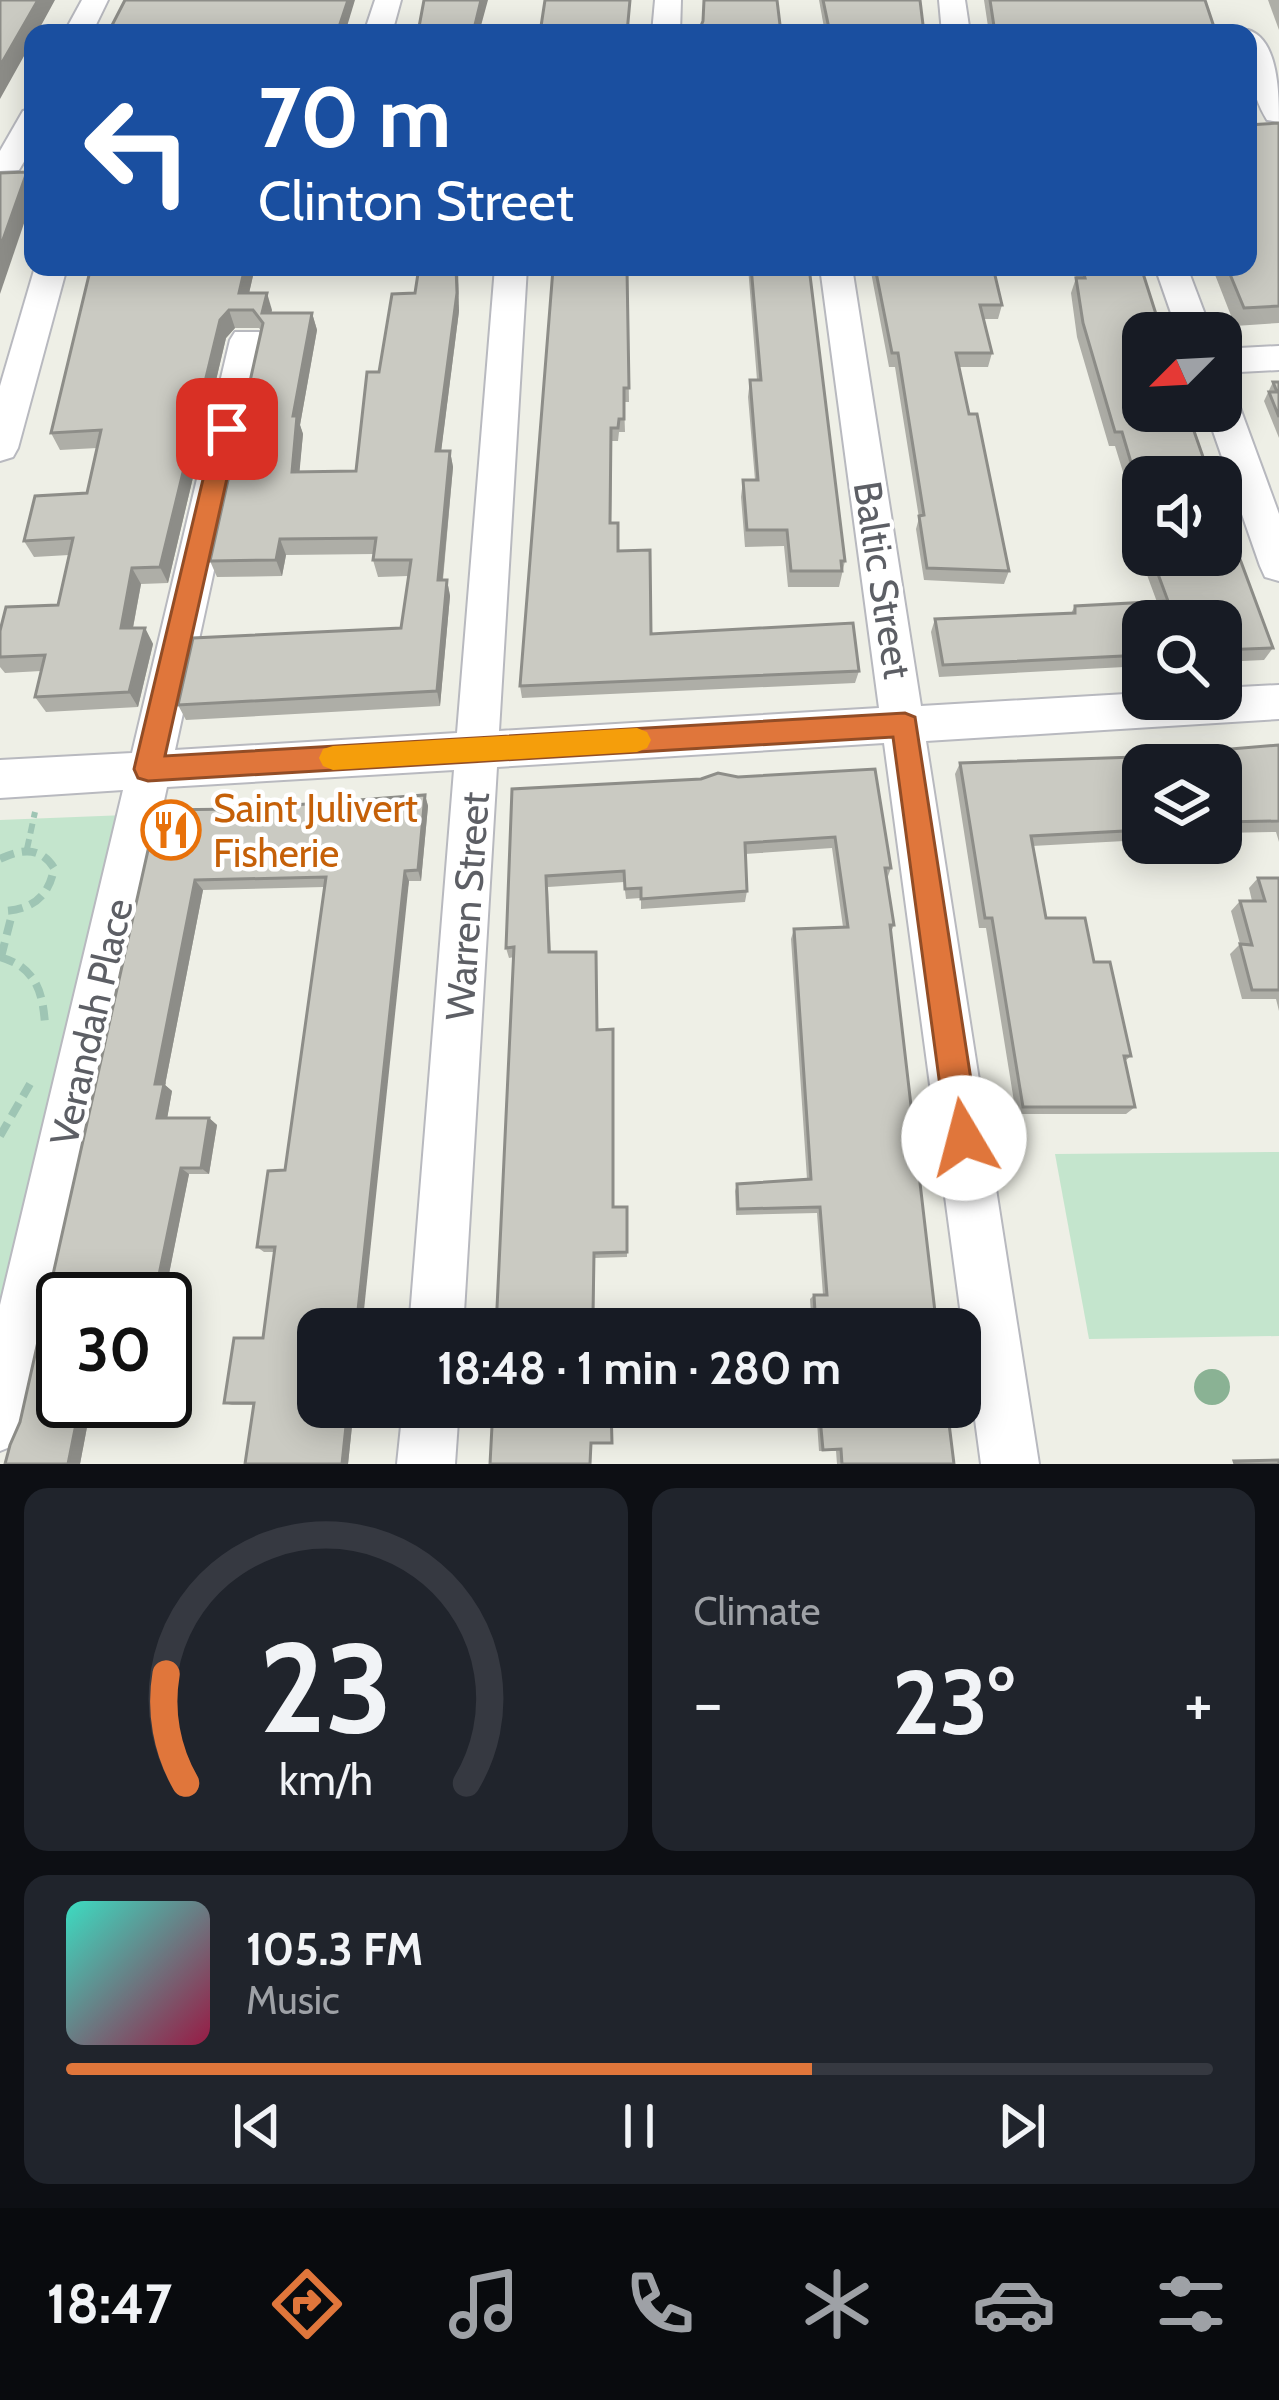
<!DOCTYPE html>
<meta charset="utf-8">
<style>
:root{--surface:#171b24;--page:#20242c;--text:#f1f3f6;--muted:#9ea1a6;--line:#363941;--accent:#e0763b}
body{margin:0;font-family:Cabin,sans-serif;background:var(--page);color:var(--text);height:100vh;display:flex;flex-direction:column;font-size:45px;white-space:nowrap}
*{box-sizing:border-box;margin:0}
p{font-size:39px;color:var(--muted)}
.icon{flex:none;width:66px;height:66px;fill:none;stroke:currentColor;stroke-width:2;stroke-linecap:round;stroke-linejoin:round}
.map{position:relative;height:1464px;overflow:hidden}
.panel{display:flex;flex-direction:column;gap:24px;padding:24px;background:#0d0f14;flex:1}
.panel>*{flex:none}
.banner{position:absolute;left:24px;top:24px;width:1233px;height:252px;border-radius:24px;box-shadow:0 6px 30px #0003;background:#1a4fa0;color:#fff;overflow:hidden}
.needle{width:78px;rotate:246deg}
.fabs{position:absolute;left:1122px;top:312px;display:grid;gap:24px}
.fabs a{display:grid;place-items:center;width:120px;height:120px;border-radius:24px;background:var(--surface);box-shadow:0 6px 30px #0003;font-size:60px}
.speed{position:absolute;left:36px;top:1272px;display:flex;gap:24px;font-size:60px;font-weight:700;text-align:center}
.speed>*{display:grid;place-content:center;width:156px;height:156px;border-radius:50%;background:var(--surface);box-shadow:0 6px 30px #0003;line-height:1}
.speed .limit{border:6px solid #111;border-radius:18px;background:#fff;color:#111}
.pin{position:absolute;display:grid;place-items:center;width:102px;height:102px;color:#fff;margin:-51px;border-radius:24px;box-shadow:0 6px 18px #0006}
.me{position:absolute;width:132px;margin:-66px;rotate:352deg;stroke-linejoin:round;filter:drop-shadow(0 0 9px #0008)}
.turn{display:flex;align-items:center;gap:42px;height:252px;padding:0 36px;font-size:54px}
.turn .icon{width:156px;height:156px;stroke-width:2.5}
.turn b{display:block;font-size:84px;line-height:102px}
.big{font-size:90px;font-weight:800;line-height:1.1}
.panel .tile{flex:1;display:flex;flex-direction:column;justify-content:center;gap:18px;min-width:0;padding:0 42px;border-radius:24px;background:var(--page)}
.panel .dial{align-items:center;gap:0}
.dial svg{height:312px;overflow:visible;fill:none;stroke:var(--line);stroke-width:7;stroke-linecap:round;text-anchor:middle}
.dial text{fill:var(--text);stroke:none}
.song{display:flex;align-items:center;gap:36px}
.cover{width:144px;height:144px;border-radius:18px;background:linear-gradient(135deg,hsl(170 70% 55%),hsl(340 70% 35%))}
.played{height:12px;border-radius:6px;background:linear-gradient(90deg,var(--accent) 65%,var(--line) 65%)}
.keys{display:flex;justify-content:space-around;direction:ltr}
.heat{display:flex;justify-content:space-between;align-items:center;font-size:66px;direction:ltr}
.panel .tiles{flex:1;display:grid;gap:24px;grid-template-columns:1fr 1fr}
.tile:last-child{grid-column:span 2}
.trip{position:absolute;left:297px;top:1308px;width:684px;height:120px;border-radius:24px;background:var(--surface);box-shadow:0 6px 30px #0003;font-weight:800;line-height:120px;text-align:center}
.dock{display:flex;height:192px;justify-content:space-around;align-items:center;background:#090b0e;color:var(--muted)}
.dock .icon{width:84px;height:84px}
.dock .selected{color:var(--accent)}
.dock b{font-size:54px;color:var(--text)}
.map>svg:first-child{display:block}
.green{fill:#c4e5cd}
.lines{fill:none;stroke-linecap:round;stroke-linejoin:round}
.minor-casing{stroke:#b8b9bf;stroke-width:4}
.path-far1{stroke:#9ec5b4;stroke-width:6;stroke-dasharray:10 6;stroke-linecap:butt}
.path{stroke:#9ec5b4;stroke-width:8;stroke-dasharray:15 8;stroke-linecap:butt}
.minor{fill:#fff;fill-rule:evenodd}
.tree{fill:#8ab294}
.wall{fill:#aeaea7}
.shaded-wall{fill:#8d8d88}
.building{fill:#cacac2;stroke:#8d8d88;stroke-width:3}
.route{fill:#e0763b;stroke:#924d26;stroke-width:3}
.slow{fill:#f59e0b}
.labels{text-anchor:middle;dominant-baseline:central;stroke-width:9;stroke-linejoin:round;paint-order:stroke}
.street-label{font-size:39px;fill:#5d5f65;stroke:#fff}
.food-label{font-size:39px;fill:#c56008;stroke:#fff;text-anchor:start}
</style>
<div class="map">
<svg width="1279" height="1464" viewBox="0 0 1279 1464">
<rect width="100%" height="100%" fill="#eeefe6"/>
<g class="green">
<path d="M126,815L0,1337V820Z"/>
<path d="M1279,1152V1336L1089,1339L1055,1154Z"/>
</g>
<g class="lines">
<defs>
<g id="minor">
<path d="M82,0H108L92,33H64Z"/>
<path d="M375,0H401L392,33H364Z"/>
<path d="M655,0H681L680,33H652Z"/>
<path d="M939,0H965L970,33H942Z"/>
<path d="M1248,30C1279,39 1279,96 1279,122L1267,120C1250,92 1248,65 1248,33H1238Z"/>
<path d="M33,108C33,133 33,149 19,170L0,171V151L23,111Z"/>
<path d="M35,267H67L18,448L13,457L0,461V386Z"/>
<path d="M495,267H527L499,731L879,708L820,267H852L921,706L1143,693V699H1221V688L1279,685V719L926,741L1039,1464H981L884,743L497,767L463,1329H409L454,770L167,787L28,1423L20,1443L0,1451V1305L123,790L0,798V760L132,753L230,340L235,332H259L264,340L175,750L457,733Z"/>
<path d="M1155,267H1187L1212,333H1178Z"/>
<path d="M1279,346V370L1221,373V349Z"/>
<path d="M1221,393L1233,396L1239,405L1279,514V581L1265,577L1260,566L1206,411H1221Z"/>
<path d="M403,1407H459L455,1464H397Z"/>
</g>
</defs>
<use href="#minor" class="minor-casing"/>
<path class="path-far1" d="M27,849L35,812"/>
<g class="path">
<path d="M0,859C21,849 40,846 54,868C49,898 30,911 0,911"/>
<path d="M0,957C35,967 43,991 45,1025"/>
<path d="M1,957L12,914"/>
<path d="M0,1136L30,1084"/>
</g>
<use href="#minor" class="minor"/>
</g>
<circle class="tree" cx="1212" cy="1387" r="18"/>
<g class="wall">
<path d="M819,0H920L924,33H825Z"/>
<path d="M984,0H1205L1216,33H989Z"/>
<path d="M1268,0H1279V30Z"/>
<path d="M1279,123V323L1235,326L1212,267H1248Z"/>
<path d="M255,267L249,293H267L271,313H312L317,330L300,425L303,434L299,472L356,471L379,372L459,311L441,451H450L453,467L443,580H447L450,596L440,706L186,720L178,705L401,628L408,576L378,577L373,560L374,554L286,555L282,576L217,577L210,561L261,331L259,328H235L226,338L168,583L141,584L133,628H145L153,644L138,707L46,712L35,697L41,671L5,673L0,667V631L58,605L69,555L34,557L24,541L87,493L97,448L60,450L51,433L108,270Z"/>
<path d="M748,267H809L845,561L839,587H788L784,546L745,547L741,497L743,480H755L748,397L750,380H757Z"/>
<path d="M870,267H993L1002,305L998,319H983L992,353L988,367H959L969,414L1009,571L1004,584L924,580L916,529L919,518L895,367H889Z"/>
<path d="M1072,267H1141L1143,555H1221L1273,648L1264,660L1221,662V621H1143V666L939,677L931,632L935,619L1071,613L1075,606L1157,602L1137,548L1143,537L1115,446H1109L1077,337L1071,293L1076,278Z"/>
<path d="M627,269L629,402H624L625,432H619L618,441H612L611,523L618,551L651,634L859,671L855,683L522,698L520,686Z"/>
<path d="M1273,382H1279V438L1264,401Z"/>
<path d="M1279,745V842L1276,832L1221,833V765H1143V840L1032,846L1046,918L1094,962L1131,1056L1125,1061L1135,1107L1126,1114H1016L986,928H979L955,774L960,763L1136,757Z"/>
<path d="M718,773L891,868L887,879L894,925L891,932L937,1329H812L810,1299L814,1295H823L817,1213L736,1215L735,1191L737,1184L807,1179L791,939L794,929L843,927L832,848L745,854L747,891L745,902L641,909V898L626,899L624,882L548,887L551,952L597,1030L613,1207H627V1257L595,1258L594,1314L496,1329L514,957L509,958L506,948L512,789L701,779Z"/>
<path d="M425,795L428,806L421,881H409L318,1407H354L348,1464L253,1405H232L224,1403L263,1338L274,1252H264L257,1247L285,1170L324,887L203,890L165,1085L172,1091L167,1118H209L217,1125L209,1174H189L164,1299H63L143,1401L142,1405L91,1406L80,1464H5L20,1422L157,810L240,809Z"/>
<path d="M1147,843H1191L1148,845Z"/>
<path d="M1258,878H1279V1011L1276,999H1242L1230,954L1240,944L1231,911L1240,901H1252L1249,888Z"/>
<path d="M816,1407H947L954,1464H837L836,1451H819Z"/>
</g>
<g class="shaded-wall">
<path d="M38,0H55L37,33H33V40L0,99V66Z"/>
<path d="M348,0H355L345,33H337Z"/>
<path d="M481,0H488L479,33H473Z"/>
<path d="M27,172L33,186V197L0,294V248Z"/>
<path d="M245,267H255L245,311L239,293Z"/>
<path d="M456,267H458L459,311L439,468L436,451Z"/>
<path d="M267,293L272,310L268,331L262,313Z"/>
<path d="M229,310L235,328L226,338L168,583L160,567L220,320Z"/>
<path d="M312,313L317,330L300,425L303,434L298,488L292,472L293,416Z"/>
<path d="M450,451L453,467L441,596L438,580Z"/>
<path d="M280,539L286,555L282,576L276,560Z"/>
<path d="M132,568L141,584L130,643L121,628Z"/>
<path d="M447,580L450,596L440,706L437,691Z"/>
<path d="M145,628L153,644L138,707L129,692Z"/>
<path d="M425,795L428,806L421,881L418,870Z"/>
<path d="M405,871L409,881L362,1329H356Z"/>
<path d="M195,880L203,890L165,1085L172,1091L166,1125L157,1118L155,1084Z"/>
<path d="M209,1118L217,1125L209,1174L201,1168Z"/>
<path d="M181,1168L189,1174L164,1299H154Z"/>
<path d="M80,1404L91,1406L80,1464H68Z"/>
<path d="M348,1407H354L348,1464H342Z"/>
</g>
<g class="building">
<path d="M0,0H38L0,66Z"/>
<path d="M125,0H348L337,33H108Z"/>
<path d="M424,0H481L473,33H403L405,27H419Z"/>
<path d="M545,0H630L627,33H540Z"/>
<path d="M704,0H777L781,33H698L703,21Z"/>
<path d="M823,0H920L924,33H830Z"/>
<path d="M990,0H1205L1216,33H995Z"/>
<path d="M1279,123V306L1244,308L1227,267H1248V125Z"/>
<path d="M27,172L0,248V173Z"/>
<path d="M109,267H245L239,293H267L262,313H312L293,416H297L292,472L356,471L367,372H379L392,294L415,293L419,267H456L457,293L436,451H450L438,580H447L437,691L178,705L193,638L401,628L411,560H373L376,538L280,539L276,560L210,561L263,323L253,310H229L220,320L160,567L132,568L121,628H145L129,692L35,697L45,655L0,657V631L6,607L58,605L73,538L24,541L35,496L87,493L101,430L51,433L90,271L108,270Z"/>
<path d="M751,267H809L845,561H841L842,571H791L787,530H747L743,480H758L750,380H761Z"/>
<path d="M875,267H993L1002,305H980L992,353H956L969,414H977L1009,571L927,568L919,516L924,515L898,353H892Z"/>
<path d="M1082,267H1141L1162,333H1143V411H1187L1210,477H1143V503L1122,432H1115L1083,323L1076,278H1085Z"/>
<path d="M553,269H627L629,388H624V419H619L618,428H611L610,523H618V551L650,550L651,634L853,623L859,671L520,686Z"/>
<path d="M1273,382H1279V417L1269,392H1277Z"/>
<path d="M1221,508L1273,648L1221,650V621H1143V655L943,665L935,619L1075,613V606L1168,601L1151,555H1221Z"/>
<path d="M1279,745V821L1221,822V765H1143V830L1031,836L1046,918H1085L1094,962H1110L1131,1056H1124L1135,1107H1023L992,918H985L960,763L1136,757Z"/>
<path d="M875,769L891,868H885L894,925H890L937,1329H816L814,1295H827L820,1207L738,1209L737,1184L811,1179L794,929L848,927L835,837L745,843L747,891L641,899V888L625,889L624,871L546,876L549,952H596L597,1030L613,1029V1207H627V1252L594,1253L593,1314H608V1329H496L514,947L506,948L512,789L701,779L718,773L738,777Z"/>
<path d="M425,795L418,870L405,871L356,1329H318V1407H348L342,1464H245L254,1403H224L234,1338H263L275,1247H257L268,1171L285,1170L326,877L195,880L155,1084H164L157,1118H209L201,1168H181L154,1299H63V1401H132V1403L80,1404L68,1464H5L10,1445L20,1422L157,810L240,809Z"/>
<path d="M1258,878H1279V990H1252L1240,944L1252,945L1240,901H1265Z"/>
<path d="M493,1407H611L612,1443H591L590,1464H490Z"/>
<path d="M819,1407H947L954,1464H842L841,1449L823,1450Z"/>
<path d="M1279,1460V1464H1235L1234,1461Z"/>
</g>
<path class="route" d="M227,420L238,429L165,756L905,713L915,717L980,1138L976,1149L964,1154L952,1149L947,1138L893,737L148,781L138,778L134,769L215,429Z"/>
<path class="slow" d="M637,728L647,732L651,740L647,748L637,752L333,770L323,766L319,758L323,749L333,746Z"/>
<defs>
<symbol id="restaurant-ring" viewBox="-11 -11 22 22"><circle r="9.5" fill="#fff" stroke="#e8710a" stroke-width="1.5"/><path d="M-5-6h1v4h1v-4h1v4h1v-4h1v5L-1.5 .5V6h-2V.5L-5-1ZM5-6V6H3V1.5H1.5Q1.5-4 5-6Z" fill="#e8710a"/></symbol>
</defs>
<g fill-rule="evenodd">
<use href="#restaurant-ring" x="138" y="797" width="66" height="66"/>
</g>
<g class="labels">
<g class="street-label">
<text transform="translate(883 580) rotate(81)">Baltic Street</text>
<text transform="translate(467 906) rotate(-86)">Warren Street</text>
<text transform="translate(91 1022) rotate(-77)">Verandah Place</text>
</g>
<g class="food-label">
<text x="213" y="808">Saint Julivert<tspan x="213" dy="45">Fisherie</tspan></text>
</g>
</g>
</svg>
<div class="fabs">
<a><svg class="needle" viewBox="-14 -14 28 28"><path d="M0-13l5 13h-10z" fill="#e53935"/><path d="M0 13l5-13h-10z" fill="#9ea1a6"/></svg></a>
<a><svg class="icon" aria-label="sound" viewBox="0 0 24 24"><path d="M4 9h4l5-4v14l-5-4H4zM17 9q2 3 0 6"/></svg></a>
<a><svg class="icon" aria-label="search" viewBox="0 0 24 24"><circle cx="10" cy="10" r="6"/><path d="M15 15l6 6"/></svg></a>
<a><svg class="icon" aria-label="layers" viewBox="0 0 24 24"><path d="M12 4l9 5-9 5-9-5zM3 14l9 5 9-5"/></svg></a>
</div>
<div class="speed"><div class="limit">30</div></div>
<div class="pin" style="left:227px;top:429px;background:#d93025"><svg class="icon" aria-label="arrive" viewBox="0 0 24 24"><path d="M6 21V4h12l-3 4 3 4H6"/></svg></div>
<svg class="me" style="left:964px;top:1138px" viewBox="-20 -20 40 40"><circle r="19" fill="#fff"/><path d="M0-13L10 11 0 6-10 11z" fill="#e0763b"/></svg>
<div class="trip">18:48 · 1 min · 280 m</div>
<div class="banner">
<div class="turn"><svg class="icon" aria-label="left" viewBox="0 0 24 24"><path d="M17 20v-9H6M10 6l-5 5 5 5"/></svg><div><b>70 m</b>Clinton Street</div></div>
</div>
</div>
<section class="panel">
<div class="tiles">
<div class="tile dial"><svg viewBox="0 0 100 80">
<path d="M14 69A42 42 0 1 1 86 69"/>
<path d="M14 69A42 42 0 0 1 9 41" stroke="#e0763b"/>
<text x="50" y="56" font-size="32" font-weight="700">23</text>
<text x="50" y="72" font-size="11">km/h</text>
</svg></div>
<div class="tile"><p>Climate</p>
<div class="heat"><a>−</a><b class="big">23°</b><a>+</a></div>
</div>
<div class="tile">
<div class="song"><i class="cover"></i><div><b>105.3 FM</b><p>Music</p></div></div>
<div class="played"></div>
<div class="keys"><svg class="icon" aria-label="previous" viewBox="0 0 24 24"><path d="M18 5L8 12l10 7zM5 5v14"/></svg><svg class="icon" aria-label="pause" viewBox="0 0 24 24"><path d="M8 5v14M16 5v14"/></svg><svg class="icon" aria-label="next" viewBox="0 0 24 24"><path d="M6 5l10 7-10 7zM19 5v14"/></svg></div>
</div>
</div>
</section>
<nav class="dock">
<b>18:47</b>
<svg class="icon selected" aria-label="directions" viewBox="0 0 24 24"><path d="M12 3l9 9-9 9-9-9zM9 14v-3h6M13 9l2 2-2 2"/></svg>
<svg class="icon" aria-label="music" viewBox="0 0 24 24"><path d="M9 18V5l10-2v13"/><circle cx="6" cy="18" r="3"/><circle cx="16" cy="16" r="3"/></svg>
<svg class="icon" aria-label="phone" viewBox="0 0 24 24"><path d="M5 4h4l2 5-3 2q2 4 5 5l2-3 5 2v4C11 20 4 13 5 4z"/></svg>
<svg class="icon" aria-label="climate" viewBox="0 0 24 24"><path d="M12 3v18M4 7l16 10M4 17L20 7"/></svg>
<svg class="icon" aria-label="car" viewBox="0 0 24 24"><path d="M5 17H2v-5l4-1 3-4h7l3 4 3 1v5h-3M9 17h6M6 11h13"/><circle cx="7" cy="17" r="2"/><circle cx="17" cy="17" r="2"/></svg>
<svg class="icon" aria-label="filters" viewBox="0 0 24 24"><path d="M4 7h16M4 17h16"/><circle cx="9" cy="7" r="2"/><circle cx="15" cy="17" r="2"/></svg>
</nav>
